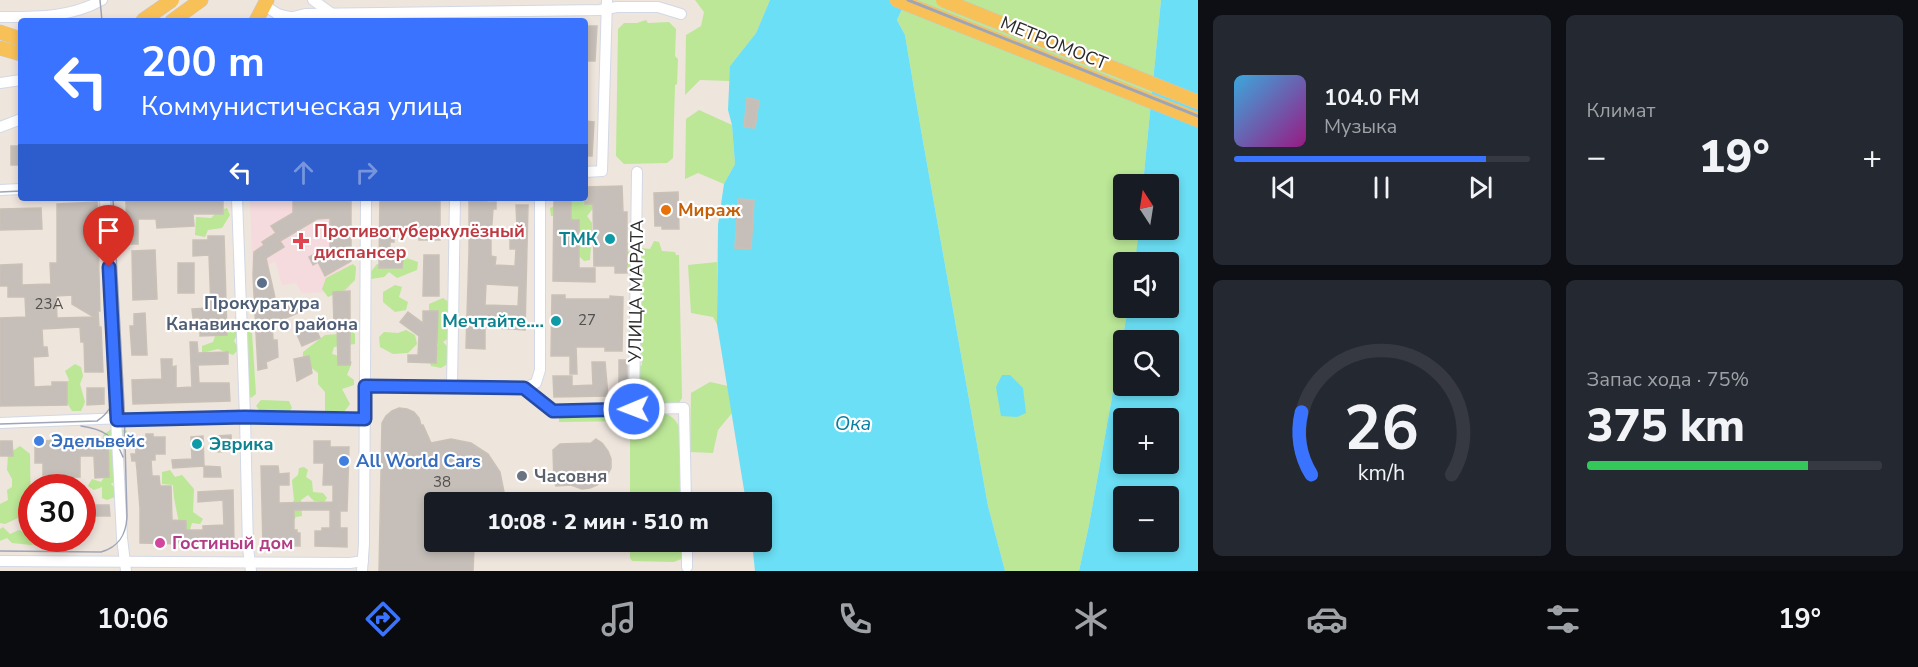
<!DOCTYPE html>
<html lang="ru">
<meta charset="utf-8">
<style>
:root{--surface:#171b24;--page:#242831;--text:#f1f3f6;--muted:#9ea1a6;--line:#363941;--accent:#3973ff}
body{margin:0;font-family:"Nunito Sans",sans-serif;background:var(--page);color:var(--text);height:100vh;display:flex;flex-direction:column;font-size:22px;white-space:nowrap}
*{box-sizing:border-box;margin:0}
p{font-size:20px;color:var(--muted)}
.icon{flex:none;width:33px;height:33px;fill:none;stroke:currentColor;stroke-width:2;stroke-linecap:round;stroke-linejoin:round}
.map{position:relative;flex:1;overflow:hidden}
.drawer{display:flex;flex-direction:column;gap:15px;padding:15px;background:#0d0f14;width:720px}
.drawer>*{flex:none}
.top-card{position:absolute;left:18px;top:18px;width:570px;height:183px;border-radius:6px;box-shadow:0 3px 9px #0003;background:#3973ff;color:#fff;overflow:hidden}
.needle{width:39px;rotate:348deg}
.controls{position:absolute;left:1113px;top:174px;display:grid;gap:12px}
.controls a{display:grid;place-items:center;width:66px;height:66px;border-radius:6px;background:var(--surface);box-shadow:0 3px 9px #0003;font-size:30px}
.speed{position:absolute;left:18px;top:474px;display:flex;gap:12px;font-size:30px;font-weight:700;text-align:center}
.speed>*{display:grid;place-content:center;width:78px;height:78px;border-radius:50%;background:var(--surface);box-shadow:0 3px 9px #0003;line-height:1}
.speed .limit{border:9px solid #d22;background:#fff;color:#111}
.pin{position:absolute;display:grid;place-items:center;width:51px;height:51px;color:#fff;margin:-62px -26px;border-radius:50% 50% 50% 0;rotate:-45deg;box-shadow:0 0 6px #0007}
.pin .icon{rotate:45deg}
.me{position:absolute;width:66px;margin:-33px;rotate:269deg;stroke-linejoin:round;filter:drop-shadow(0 0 4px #0008)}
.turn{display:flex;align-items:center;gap:21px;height:126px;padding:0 24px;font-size:27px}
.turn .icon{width:78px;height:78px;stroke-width:2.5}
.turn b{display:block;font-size:42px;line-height:51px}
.lanes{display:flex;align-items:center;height:57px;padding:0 24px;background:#0003;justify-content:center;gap:30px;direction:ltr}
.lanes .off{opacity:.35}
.big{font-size:45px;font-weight:800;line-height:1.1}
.drawer .card{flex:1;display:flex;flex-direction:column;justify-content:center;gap:9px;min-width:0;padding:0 21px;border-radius:9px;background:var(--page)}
.drawer .dial{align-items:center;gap:0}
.dial svg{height:156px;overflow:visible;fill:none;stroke:var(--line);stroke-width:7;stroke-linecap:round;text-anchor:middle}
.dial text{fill:var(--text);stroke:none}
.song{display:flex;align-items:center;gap:18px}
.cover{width:72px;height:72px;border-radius:9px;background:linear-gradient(135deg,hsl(200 70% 55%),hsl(310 70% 35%))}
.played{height:6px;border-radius:3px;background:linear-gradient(90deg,var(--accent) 85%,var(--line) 85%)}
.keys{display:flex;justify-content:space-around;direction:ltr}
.heat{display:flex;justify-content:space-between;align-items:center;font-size:33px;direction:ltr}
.charge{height:9px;border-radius:4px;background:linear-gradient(90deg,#34c759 75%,var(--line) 0)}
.drawer .tiles{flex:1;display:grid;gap:15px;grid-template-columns:repeat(2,1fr)}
.trip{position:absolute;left:424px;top:492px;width:348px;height:60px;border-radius:6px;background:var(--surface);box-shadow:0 3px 9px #0003;font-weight:800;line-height:60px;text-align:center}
.dock{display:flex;height:96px;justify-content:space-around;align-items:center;background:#090b0e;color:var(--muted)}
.dock .icon{width:42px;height:42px}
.dock .current{color:var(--accent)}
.dock b{font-size:27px;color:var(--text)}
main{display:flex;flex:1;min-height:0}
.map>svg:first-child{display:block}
.medical{fill:#f5dade}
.green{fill:#bbe797}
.water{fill:#6bdff5;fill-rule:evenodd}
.building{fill:#c6bfb9;stroke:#cac1b6;stroke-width:1.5;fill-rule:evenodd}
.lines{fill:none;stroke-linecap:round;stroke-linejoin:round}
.minor-casing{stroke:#d2d8e5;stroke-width:12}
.major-casing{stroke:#c8c8c8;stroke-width:15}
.minor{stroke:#fff;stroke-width:10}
.major{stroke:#f8c158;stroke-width:14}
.tram{stroke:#9fa5b7;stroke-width:1.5}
.rail{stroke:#9fa5b7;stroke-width:3}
.major-bridge-casing{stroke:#c8c8c8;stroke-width:15;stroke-linecap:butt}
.major-bridge{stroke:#f8c158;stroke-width:14}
.route-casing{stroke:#254ba6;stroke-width:15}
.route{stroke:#3973ff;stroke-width:10}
.food-dot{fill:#e8710a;stroke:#fff;stroke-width:2}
.culture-dot{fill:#0f9aa8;stroke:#fff;stroke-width:2}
.health-dot{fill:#e0444e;stroke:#fff;stroke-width:2}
.service-dot{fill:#5c6f8a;stroke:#fff;stroke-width:2}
.shop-dot{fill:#3f7fe0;stroke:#fff;stroke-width:2}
.worship-dot{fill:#6b7280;stroke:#fff;stroke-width:2}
.hotel-dot{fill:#d1479c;stroke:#fff;stroke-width:2}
.labels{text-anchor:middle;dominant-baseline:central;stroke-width:4.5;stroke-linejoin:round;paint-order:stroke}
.number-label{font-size:15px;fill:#52504e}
.street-label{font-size:18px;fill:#2b2b2b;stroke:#fff}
.food-label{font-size:18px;font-weight:bold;fill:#c56008;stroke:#fff;text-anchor:start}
.health-label{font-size:18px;font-weight:bold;fill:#be3a42;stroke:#fff;text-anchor:start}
.culture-label{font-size:18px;font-weight:bold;fill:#0d838f;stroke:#fff;text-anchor:end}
.service-label{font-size:18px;font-weight:bold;fill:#4e5e75;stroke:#fff}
.shop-label{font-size:18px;font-weight:bold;fill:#366cbe;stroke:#fff;text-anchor:start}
.worship-label{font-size:18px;font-weight:bold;fill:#5b616d;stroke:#fff;text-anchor:start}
.hotel-label{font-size:18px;font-weight:bold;fill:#b23c85;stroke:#fff;text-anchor:start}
.water-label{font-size:20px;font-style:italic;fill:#067fa4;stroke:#fff}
</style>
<main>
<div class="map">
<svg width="1198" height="571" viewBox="0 0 1198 571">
<rect width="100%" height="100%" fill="#eee5dd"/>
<path class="medical" d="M250,198H351L350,291L302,293L296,283L282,285L275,261L253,275Z"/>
<g class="green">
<path d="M695,0H770L756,33L730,66V81L700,80L685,95L686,35L701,26L704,12Z"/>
<path d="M906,0H1161L1143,184H1124V230H1139L1136,259L1135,262H1124V308H1128L1089,525L1079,571H1005L988,506L921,130L905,35L897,20Z"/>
<path d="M646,20L648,23L669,22L676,29L675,56L678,59L677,84L675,85L673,158L667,163L624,164L616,156L618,29L624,23H637Z"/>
<path d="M699,110L732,125L735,164L724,184L698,173L685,179L686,119Z"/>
<path d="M571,198L589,200L594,207L587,216L592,223V233L585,234L591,245L590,260L584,261L574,251L562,215L551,216L550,208Z"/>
<path d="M227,208L230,215L222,228L208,230L205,237L195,235L196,217L211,218L218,211Z"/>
<path d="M654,241L659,242L662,251L675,252L676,255H679L682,398L679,403L644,404L639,400L640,366L642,365L640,335L642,333L641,327L643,268H629L621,259V253L627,251L634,253L641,248L650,249Z"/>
<path d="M407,258L418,262L417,270L397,278L389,272L384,277L371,279L370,273L377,264L391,267Z"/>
<path d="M717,262V324L713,317L691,313L688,265Z"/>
<path d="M353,264L356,267L355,280L345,290L328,297L322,289L326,278Z"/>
<path d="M395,285L402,287L399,297L408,302L406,310L395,312L383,302V292Z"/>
<path d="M443,298L450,303L449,338L443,342L450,349L449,363L441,368L431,366L428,357L438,345L429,335V304Z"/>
<path d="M232,327L238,332L234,341L239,349L233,355L218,349L202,353V346L213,342L216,333H225Z"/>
<path d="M349,328L355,334V344L334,347L332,354L346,358L352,362L347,375L354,380V385L342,389L350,404L344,412L332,414L325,411V392L318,384V373L303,361V352L325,335L339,334Z"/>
<path d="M406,330L415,335L417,344L408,353L393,354L380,347L379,337L384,332L398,333Z"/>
<path d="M246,331L252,333L256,394L251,398L248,394Z"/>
<path d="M75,364L81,367L83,376L80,384L85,402L81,411H72C66,401 60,391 69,380L65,371Z"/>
<path d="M710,382L728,386L732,413L718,430L713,453L690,452L691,393Z"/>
<path d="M261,400L289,401L292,408L288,413L261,412L256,406Z"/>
<path d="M630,412C650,412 671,406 680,429L683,502H630Z"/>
<path d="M627,413V421L559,422V414Z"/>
<path d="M110,430H126L131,438L126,444L117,442L115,481L111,484L115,488V497L107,500L102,498V487L94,490L88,486L92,479L101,482C112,469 105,451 103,435Z"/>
<path d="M20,446L30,454L31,525L25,526L18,518L5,524L0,523V504L8,500L7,490L12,487V479L7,470L8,454Z"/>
<path d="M304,467L308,470L306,477L312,481L313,492L323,493L327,498L324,502L314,501L308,495L301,500L302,516L296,517L291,523L283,519L294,500L292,480L298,475L299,468Z"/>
<path d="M170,470L175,477L182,475L194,489L193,512L203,519L200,524L192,523L189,533H180C179,516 173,501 173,485L162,484V472Z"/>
<path d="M3,527L10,534L19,530L31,535L32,538L48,539L46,543L31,545L12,543L7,538L0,541V529Z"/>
<path d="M630,542H683V553L681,559L674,562L632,561L630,558Z"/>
</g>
<g class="water">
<path d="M770,0H906L897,20L905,35L921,130L988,506L1005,571H755L752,542H762V502H746L717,324L718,225L724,184L735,164L732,125L728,110L730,66L756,33Z"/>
<path d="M1161,0H1198V571H1079L1089,525L1128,308H1168V262H1135L1139,230H1168V184H1143ZM1124,340H1168V386H1124ZM1124,418H1168V464H1124ZM1124,496H1168V542H1124Z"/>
<path d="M1002,375H1010L1023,388L1026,413L1017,417L1001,416L996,387Z"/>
</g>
<g class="building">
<path d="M585,26H597L595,61H585Z"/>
<path d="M747,98L759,100L755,128L744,127Z"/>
<path d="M585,121L594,122L592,156H585Z"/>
<rect x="11" y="146" width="10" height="19"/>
<path d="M622,186L623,212H627V273H615V266H594L593,204H585V187Z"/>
<path d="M678,192L679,229H662V226H655L654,193Z"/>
<path d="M223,198V214H193L194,226L157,228L156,219H138V244H127L126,201Z"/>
<path d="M293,198H351V261L325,276L318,262L313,265L309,257L322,250H330V218L317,219L280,241L284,247L266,258L278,311L305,299L309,308L272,324L273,340H277L278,357L266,362L267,368L258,370L253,275L254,252L264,245L262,242L276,233L271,226L293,213Z"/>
<path d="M380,198H440V240H419V228H394V242H390V258L403,259L402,268H379Z"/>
<path d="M469,198H487V202H496V209H493L491,237V256L496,257L495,265L515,266L516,249H510V228H517L516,205H528L525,330L485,327V349L466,348L469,252ZM486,284L519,286L518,306L485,305Z"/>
<path d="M554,198H571V220H579V268H595V282L553,281Z"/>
<path d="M738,199L754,200L751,249L735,248Z"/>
<path d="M97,202L100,311H98L99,327H101L103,372H85L84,342H81L80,327L42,329L43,347H47L48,356L33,357L34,387L52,386V382H67V405L0,406V318L26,317L25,297H8V286H0V265L22,264V285L51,284L50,263H57V204ZM72,295V304L94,317L57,318L56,296Z"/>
<path d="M41,208L42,229L0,230V209Z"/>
<path d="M208,236H224L227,335L200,336V318H193L192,309L211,308L209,255L193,256V240H208Z"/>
<path d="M155,250L157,299L133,300L132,251Z"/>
<path d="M424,255H439V296H423Z"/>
<rect x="178" y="263" width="16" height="30"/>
<path d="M350,291V365H338L337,323H334L333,292Z"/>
<path d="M552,295H565V299H610V296L623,297L622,351H605V347H576L577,374H570V356H551Z"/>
<path d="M423,311H438L436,363L408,362V355H418L419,336L400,322L408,312L423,323Z"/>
<path d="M145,313L147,355H132L130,326H134V314Z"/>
<path d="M313,322L320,338L302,346L295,330Z"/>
<path d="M190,342H197L198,353L228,352V364L198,365L199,383H229L230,401L133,404L132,380L162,379L161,359H172V367L176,366V388L192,387Z"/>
<path d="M309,356L312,373L297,381L294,359Z"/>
<path d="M619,360H627V395L619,396Z"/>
<path d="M592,362H605L608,396L554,397L553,376H572V386L593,385Z"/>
<path d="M87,388H104V404L87,405Z"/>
<path d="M399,408L407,409L414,412L419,418L421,425H423L431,443L451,439L471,443L488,454L500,472L504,492L502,502H435V542H471L474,547L473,571H379L382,423L386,416L392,411Z"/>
<path d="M146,434H153V437H165V454H155V460H151L152,476H159L160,486H171L172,520L186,521V530H203V526L224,525L223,500L198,502V492L233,490L234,545L140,543V508L137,470L136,461H132L131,454H136L135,438H146Z"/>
<path d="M231,435L232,451L218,452L217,436Z"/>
<path d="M203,436L204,466L220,467L221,477H204V466L173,468L172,460L192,459L191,437Z"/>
<path d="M108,439L109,477L95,478L94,456H80V477L43,478V463H35V441Z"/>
<path d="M596,439L602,443L608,451L611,459V468L606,478L597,485L590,488L582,489L571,485L556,486L554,482L553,450L560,444L591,443Z"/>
<path d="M0,441H12L13,456H0Z"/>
<path d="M314,441H330V447H349L347,511H340V528H347V547L315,546V531H322V528H330V510H294V530H297V533H300V546H263L261,466H278L279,474L289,473V485H279V503L333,502V485H323L324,463H314Z"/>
<path d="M82,505H109L110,516H82Z"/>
</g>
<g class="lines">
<defs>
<g id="minor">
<path d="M313,0L331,13"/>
<path d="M264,3C272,12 278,15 290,17"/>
<path d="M0,17C36,17 70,18 102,0"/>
<path d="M277,21L305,14L600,10L617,7H658L681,14"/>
<path d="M0,83L21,80"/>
<path d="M0,127L21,119"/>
<path d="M585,172L602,171L607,0"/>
<path d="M0,190L21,189"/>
<path d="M105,198L122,538L126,571"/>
<path d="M237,198L245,417L248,548L251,571"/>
<path d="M365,386L524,388L553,411L684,408L686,502"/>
<path d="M452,387L455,198"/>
<path d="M524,388L536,383L540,370V198"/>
<path d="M634,409L637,172"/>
<path d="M0,423L124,418L365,419"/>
<path d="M687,542V567"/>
<path d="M0,561L350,563L363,561"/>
<path d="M362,571L364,544L366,198"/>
</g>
<g id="major">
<path d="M897,0L1198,120"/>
<path d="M172,21L201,0"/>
<path d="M256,21L267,0"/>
<path d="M0,32L21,39"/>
<path d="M0,48L21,54"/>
</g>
</defs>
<use href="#minor" class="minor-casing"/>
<use href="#major" class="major-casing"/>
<use href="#minor" class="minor"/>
<use href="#major" class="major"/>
<g class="tram">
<path d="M100,0L102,21"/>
<path d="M0,192L21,191"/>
<path d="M0,424L97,421C111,412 116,399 118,384"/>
<path d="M81,426C103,429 115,436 123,457"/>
<path d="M0,551L101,552C119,547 126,535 127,517L124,405L113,198"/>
</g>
<g class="rail">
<path d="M908,0L1198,116"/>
<path d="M941,0L1198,103"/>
</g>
<defs>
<g id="major-bridge">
<path d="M943,0L1198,102"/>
<path d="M142,21L172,0"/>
</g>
</defs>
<use href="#major-bridge" class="major-bridge-casing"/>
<use href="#major-bridge" class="major-bridge"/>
</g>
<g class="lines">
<defs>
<path id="route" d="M109,267L117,420L245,417L365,419V386L524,388L553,411L634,409"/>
</defs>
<use href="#route" class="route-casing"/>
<use href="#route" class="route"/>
</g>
<circle class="food-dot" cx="666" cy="210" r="6"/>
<g class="culture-dot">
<circle cx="610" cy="239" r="6"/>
<circle cx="556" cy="321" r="6"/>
<circle cx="197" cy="444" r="6"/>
</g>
<path class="health-dot" d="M298 232h6v6h6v6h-6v6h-6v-6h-6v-6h6z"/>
<circle class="service-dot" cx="262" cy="283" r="6"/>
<g class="shop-dot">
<circle cx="39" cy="441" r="6"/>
<circle cx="344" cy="461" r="6"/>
</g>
<circle class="worship-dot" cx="522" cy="476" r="6"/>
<circle class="hotel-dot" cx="160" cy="543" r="6"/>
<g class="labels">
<g class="number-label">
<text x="49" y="304">23А</text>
<text x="587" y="320">27</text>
<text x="442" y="482">38</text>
</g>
<g class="street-label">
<text transform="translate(1054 43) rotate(22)">МЕТРОМОСТ</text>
<text transform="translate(636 291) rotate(-89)">УЛИЦА МАРАТА</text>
</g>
<g class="food-label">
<text x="678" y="210">Мираж</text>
</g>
<g class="health-label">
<text x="314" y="231">Противотуберкулёзный<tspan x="314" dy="21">диспансер</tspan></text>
</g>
<g class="culture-label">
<text x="598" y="239">ТМК</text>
<text x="544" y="321">Мечтайте....</text>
<text x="209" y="444" text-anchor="start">Эврика</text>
</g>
<g class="service-label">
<text x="262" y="303">Прокуратура<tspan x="262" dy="21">Канавинского района</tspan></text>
</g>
<g class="shop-label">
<text x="51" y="441">Эдельвейс</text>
<text x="356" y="461">All World Cars</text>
</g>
<g class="worship-label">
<text x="534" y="476">Часовня</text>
</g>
<g class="hotel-label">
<text x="172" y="543">Гостиный дом</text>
</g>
<g class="water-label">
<text x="853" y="423">Ока</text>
</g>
</g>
</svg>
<div class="controls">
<a><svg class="needle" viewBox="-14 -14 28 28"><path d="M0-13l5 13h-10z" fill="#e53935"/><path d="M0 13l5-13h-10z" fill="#9ea1a6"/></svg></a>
<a><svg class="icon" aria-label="sound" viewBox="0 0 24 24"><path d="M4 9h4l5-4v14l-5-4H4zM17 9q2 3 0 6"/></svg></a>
<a><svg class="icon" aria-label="search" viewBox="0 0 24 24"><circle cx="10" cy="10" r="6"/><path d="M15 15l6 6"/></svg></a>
<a>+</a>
<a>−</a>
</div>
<div class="speed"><div class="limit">30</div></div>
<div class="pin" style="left:109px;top:267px;background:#d93025"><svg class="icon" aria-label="arrive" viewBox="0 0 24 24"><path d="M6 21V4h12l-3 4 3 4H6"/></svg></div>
<svg class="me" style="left:634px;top:409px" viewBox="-20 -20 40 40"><circle r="17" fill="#3973ff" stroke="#fff" stroke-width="3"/><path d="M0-11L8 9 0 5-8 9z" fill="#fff"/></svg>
<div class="trip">10:08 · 2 мин · 510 m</div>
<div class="top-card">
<div class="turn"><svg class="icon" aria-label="left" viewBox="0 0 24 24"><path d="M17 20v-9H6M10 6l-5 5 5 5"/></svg><div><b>200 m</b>Коммунистическая улица</div></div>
<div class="lanes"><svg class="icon" aria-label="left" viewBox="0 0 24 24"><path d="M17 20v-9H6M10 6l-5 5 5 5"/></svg><svg class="icon off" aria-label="ahead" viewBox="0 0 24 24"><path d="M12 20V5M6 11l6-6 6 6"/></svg><svg class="icon off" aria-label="right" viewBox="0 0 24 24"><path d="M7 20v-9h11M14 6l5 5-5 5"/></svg></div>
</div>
</div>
<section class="drawer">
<div class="tiles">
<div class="card">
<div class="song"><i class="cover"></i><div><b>104.0 FM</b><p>Музыка</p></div></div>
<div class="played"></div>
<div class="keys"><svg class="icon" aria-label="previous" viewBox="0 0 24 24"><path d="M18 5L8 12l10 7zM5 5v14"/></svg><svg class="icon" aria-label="pause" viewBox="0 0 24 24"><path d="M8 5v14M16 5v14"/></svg><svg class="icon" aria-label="next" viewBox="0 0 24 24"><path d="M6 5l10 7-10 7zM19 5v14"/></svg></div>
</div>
<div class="card"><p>Климат</p>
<div class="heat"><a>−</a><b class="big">19°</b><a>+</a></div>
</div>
<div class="card dial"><svg viewBox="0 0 100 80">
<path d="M14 69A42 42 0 1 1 86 69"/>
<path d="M14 69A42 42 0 0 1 9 37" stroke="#3973ff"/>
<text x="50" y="56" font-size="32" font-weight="700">26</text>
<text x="50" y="72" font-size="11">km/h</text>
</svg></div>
<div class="card"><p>Запас хода · 75%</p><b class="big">375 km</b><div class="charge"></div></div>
</div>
</section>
</main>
<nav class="dock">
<b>10:06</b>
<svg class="icon current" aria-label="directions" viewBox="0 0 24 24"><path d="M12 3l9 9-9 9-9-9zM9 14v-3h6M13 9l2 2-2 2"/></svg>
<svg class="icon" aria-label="music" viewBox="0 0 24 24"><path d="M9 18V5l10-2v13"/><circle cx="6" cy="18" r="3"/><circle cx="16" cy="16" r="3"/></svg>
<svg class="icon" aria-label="phone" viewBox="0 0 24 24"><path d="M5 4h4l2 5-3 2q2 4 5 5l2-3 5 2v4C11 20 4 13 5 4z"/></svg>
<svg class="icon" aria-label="climate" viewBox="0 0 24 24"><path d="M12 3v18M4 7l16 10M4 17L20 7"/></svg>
<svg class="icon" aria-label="car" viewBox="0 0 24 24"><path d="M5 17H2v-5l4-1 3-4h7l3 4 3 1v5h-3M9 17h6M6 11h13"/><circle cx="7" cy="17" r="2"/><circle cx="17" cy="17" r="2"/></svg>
<svg class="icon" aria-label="filters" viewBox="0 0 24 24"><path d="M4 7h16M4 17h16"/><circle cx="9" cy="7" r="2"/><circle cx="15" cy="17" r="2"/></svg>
<b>19°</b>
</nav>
